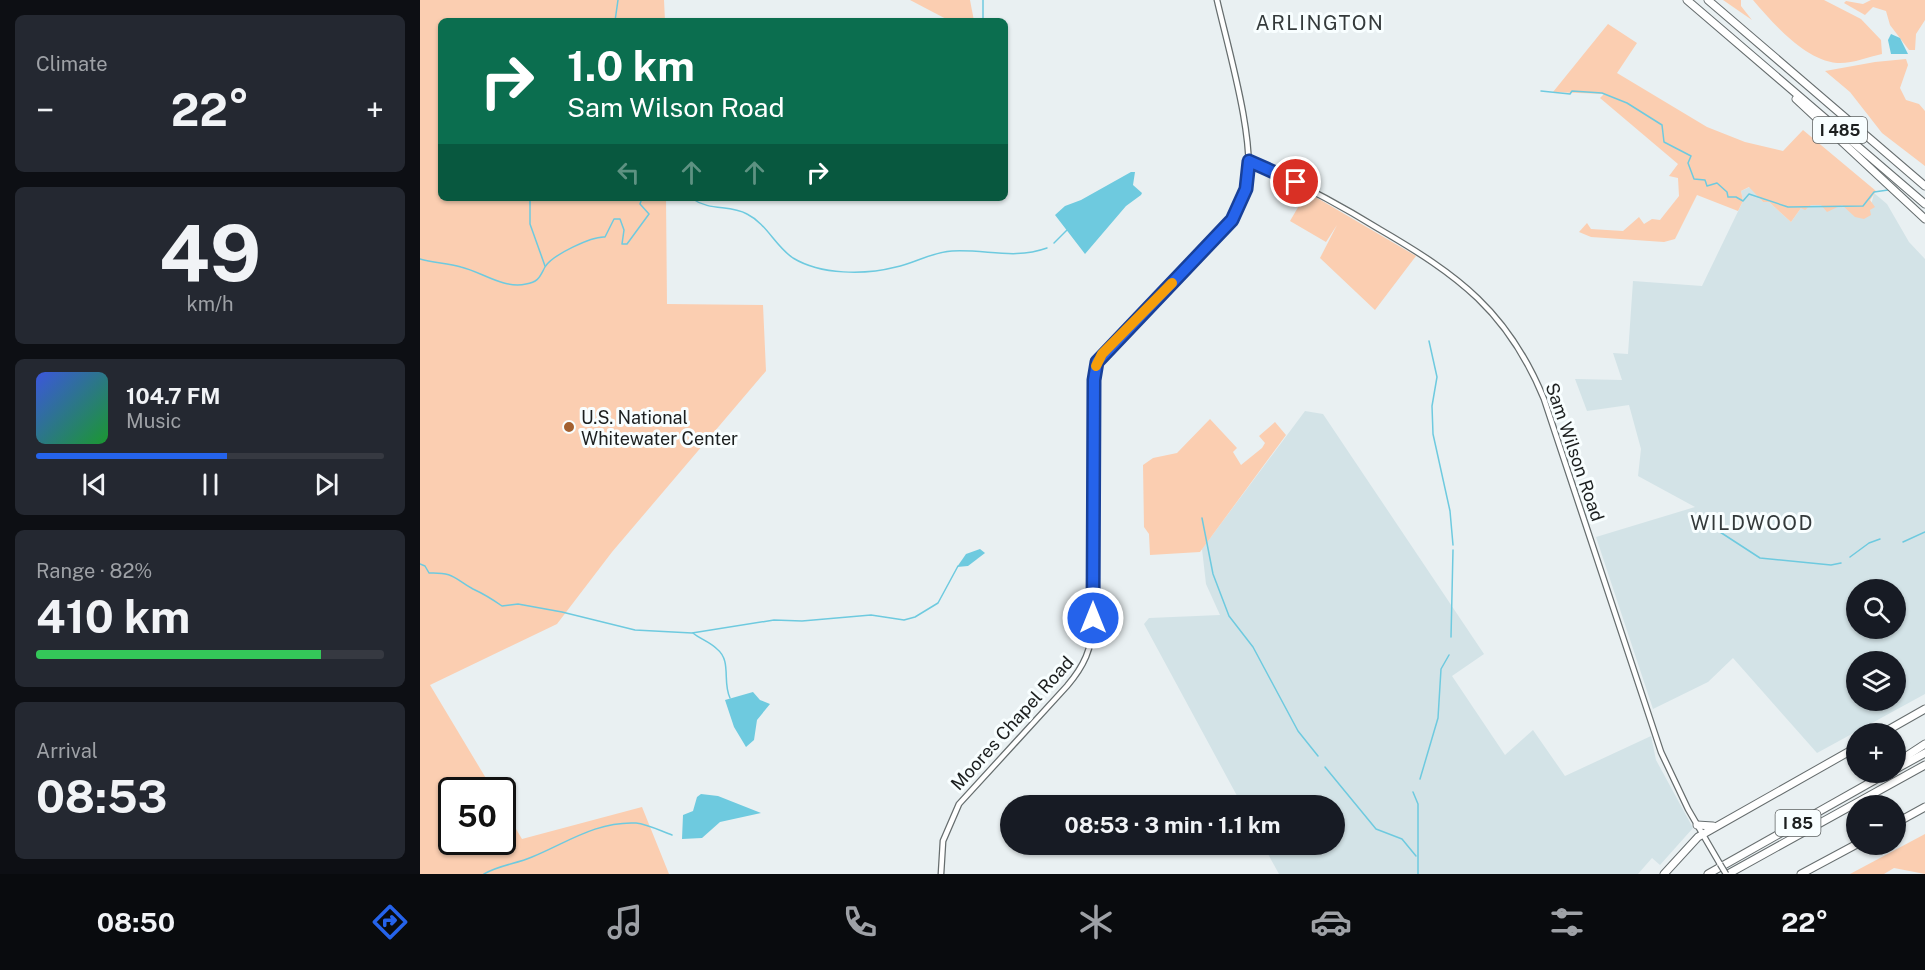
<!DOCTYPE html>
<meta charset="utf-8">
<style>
:root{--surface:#171b24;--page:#242831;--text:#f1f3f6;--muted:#9ea1a6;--line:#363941;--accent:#2563eb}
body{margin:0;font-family:"Public Sans",sans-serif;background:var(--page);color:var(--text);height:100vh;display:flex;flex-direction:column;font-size:22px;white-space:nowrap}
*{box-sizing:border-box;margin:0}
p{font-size:20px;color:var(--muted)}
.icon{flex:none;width:33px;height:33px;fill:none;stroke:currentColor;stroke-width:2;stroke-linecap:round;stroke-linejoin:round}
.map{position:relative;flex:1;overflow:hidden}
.panel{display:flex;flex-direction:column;gap:15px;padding:15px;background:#0d0f14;width:420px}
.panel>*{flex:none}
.banner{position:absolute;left:18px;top:18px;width:570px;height:183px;border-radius:9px;box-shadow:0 2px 4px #0004;background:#0b6e4f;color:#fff;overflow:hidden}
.controls{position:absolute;left:1426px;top:579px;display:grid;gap:12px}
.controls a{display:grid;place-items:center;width:60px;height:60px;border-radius:50%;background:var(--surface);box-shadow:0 2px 4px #0004;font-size:30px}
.speed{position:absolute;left:18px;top:777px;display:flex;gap:12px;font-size:30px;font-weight:700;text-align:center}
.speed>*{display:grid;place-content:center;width:78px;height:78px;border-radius:50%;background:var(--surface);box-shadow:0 2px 4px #0004;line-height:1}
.speed .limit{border:3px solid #111;border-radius:9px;background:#fff;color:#111}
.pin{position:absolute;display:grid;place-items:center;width:51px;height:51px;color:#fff;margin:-26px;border:3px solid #fff;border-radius:50%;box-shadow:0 2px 6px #0007}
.me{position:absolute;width:66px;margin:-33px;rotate:0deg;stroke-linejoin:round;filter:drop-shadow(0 0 4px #0008)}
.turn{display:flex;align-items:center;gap:21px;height:126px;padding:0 30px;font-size:27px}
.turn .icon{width:78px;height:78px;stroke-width:2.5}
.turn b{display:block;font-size:42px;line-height:51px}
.lanes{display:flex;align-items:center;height:57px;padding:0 30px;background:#0003;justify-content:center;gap:30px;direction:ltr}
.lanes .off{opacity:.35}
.big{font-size:45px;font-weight:700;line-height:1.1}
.panel .tile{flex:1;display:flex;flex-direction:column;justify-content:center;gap:9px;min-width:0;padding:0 21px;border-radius:9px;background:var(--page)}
.panel .dial{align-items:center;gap:0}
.dial b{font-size:78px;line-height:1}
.song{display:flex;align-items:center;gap:18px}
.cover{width:72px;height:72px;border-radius:9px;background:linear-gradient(135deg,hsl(230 70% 55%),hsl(130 70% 35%))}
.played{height:6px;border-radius:3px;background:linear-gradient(90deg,var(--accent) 55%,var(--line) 55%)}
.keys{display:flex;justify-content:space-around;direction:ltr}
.heat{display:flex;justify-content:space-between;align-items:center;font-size:33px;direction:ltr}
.charge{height:9px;border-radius:4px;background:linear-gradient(90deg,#34c759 82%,var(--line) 0)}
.trip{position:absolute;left:580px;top:795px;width:345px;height:60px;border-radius:30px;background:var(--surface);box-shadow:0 2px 4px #0004;font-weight:700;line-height:60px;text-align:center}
.tabs{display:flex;height:96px;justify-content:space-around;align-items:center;background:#090b0e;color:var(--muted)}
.tabs .icon{width:42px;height:42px}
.tabs .selected{color:var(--accent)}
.tabs b{font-size:27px;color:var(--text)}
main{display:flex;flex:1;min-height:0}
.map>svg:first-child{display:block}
.built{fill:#d3e3e7;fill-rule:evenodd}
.green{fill:#fbceb1}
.water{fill:#6ecadf}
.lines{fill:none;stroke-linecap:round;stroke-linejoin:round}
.stream{stroke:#6ecadf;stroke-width:1.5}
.secondary-casing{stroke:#666d6e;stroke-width:7}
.highway-casing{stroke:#666d6e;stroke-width:9}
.secondary{stroke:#fff;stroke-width:4.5}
.highway{stroke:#fff;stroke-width:7}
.secondary-bridge-casing{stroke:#666d6e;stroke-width:7;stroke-linecap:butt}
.secondary-bridge{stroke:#fff;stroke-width:4.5}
.route-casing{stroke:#184099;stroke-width:15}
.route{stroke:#2563eb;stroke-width:10}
.slow{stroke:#f59e0b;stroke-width:10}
.poi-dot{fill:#a3602f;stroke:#f8feff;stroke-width:2}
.labels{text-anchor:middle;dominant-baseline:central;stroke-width:6;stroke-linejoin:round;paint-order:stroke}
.shield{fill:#f8feff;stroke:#5e6262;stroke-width:1.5}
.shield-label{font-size:16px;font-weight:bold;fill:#1c1f1f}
.poi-label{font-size:18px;fill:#1c1f1f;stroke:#f8feff;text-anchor:start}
.street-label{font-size:18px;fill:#1c1f1f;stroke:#f8feff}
.neighbourhood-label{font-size:20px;letter-spacing:1.5px;fill:#343a3b;stroke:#f8feff}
</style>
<main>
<section class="panel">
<div class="tile"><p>Climate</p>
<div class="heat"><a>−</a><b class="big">22°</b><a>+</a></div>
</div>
<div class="tile dial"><b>49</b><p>km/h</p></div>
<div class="tile">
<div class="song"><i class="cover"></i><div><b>104.7 FM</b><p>Music</p></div></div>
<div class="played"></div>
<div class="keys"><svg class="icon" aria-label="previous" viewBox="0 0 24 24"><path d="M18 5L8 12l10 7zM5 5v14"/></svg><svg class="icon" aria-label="pause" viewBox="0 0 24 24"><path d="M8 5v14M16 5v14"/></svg><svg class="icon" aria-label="next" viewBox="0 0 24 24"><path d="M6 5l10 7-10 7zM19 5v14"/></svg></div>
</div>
<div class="tile"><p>Range · 82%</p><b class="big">410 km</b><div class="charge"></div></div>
<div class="tile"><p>Arrival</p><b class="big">08:53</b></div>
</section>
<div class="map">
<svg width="1505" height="874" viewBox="0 0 1505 874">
<rect width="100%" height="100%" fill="#e9f0f2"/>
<g class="built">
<path d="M1330,187L1343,202H1349L1371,222L1381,208L1391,205H1422L1450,210L1454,193L1467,204L1489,242L1505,259V694L1397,753L1313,658L1288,682L1233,709L1176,537L1275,507L1218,476L1221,449L1209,405L1167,411L1155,379L1202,380L1193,353L1208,354L1213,281L1282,286L1323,201L1321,191ZM1437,590H1476V628H1437ZM1437,662H1476V700H1437Z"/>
<path d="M885,411L903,414L1064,654L1032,676L1085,755L1113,730L1145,776L1231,736L1236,760L1273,828L1240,865L1232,858L1218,874H859L843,845L915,844V806L822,805L724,624L729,618L800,615L786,584L782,549Z"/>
</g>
<g class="green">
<path d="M0,0H244L245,21H21V198H246L247,304L343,305L346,371L192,552L137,624L10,685L73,790H32V842H82L83,807L102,839L222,807L249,874H0Z"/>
<path d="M490,0H550L554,21H530Z"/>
<path d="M1303,0H1321V6L1332,20Z"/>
<path d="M1333,0H1404L1441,19L1461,40L1462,54C1448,57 1432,64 1417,63C1384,60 1353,23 1333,0Z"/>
<path d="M1451,0H1505V20L1496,34L1495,50H1489L1470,25L1466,11L1453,7L1445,15L1424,3L1426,1L1443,4Z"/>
<path d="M1188,24L1217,43L1197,73L1287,127L1325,142L1363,151L1383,130L1456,191L1450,200L1455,207L1450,210L1451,215L1444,219L1435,217L1422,205L1407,212L1401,205H1391L1385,210L1381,208L1371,222L1349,202H1343L1329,187L1321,191L1323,201L1318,211L1277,195L1255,239L1244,242L1171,237L1159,232L1167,223L1171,229L1203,231L1219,217L1224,224L1232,219L1240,220L1259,196L1258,178L1249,176L1258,164L1180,98L1184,94L1133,92Z"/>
<path d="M1486,59L1488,65L1480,88L1486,100L1499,104L1505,111V166L1462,133L1430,92L1405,71L1455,62Z"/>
<path d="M887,192L996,256L955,310L900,258L917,225L906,242L870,221Z"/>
<path d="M790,419L817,448L813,452L821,465L842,448L845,443L839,436L855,422L866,435L780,552L730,555L729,534L724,527L723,465L733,458L757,453Z"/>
<path d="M1505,834V874L1474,868L1464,874H1430Z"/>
</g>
<g class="water">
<path d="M1471,34L1480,38L1488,54H1471L1468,40Z"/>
<path d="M711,172H715L713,185L722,193L721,195L706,206L665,254L635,215L645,206L661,200Z"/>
<path d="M560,549L565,553L548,566L537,567L546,554Z"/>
<path d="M333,692L340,700L350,704L337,720L334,740L326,747L314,727L305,700Z"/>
<path d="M281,794L298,796L341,813L300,822L282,838L262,839L263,815L273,811L277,797Z"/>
</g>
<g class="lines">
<g class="stream">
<path d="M195,21L198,0"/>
<path d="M563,21V0"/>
<path d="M1121,91L1150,94L1152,91L1182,93L1207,103L1242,125L1244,142L1271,156L1268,163L1274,179L1285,180L1287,186L1297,183L1307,192L1308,197H1316L1323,201L1329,194L1368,207L1443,206L1454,192L1468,190"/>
<path d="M110,198V224L125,266"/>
<path d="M271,198C291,212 309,204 327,214C347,224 355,246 373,258C401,275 445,275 476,267C495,263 512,252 532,251C567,249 593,260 627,248"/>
<path d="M634,243L647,230"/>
<path d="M0,259C13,263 27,263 41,267C62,272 83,289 106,284C119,282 120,276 125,267C132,255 172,236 185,237L194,219H200L204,230L202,244H207L229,214L220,204L222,198"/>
<path d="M1009,341L1017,377L1012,406L1013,434L1030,511L1033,545"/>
<path d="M782,518L793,574L809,616L833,647L878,731L898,756"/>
<path d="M1300,532L1340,558L1411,565L1421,563"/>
<path d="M1483,542L1505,532"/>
<path d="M1430,557L1449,543L1460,539"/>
<path d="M0,564L5,566L9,573C35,572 34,579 53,589C64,594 72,599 82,606L98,604L142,612L215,630L272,633L354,620L382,621L451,615L484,620L495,617L518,603L538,566"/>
<path d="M273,633C280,639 290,642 297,649C312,661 302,682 310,698"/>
<path d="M1031,637L1033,550"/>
<path d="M905,767L956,829L982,839L996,856"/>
<path d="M1000,779L1018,718L1021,669L1029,655"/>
<path d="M993,792L998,804V874"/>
<path d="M64,874C79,865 96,864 112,857C146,843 177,821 216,823C227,824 241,831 252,835"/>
</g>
<defs>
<g id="secondary">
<path d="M829,161C875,181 917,203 959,229C1038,275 1088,311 1124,399L1241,752L1268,809L1300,864"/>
<path d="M521,874L523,841L539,804L647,686C664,666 672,649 673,622L674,380L677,362L803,231C813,218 823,204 827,187C836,142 808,48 797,0"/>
</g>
<g id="highway">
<path d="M1267,0L1505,204"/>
<path d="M1288,0L1505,186"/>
<path d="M1376,99L1505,219"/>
<path d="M1461,734L1505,709"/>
<path d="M1476,763L1505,744"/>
<path d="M1476,769L1505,753"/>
<path d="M1476,823L1505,807"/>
<path d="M1277,825L1293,826"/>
<path d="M1244,874L1278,837L1437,747"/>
<path d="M1288,874L1469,772"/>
<path d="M1308,874L1505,765"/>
<path d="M1381,874L1437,844"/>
</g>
</defs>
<use href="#secondary" class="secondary-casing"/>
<use href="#highway" class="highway-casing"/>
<use href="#secondary" class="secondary"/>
<use href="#highway" class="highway"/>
<defs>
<path id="secondary-bridge" d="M1300,864L1306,874"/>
</defs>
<use href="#secondary-bridge" class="secondary-bridge-casing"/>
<use href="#secondary-bridge" class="secondary-bridge"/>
</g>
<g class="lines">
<defs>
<path id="route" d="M673,618L674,380L677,362L812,220L826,189L829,161L876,182"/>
</defs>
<use href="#route" class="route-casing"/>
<use href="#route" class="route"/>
<path class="slow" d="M676,366L682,354L752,283"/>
</g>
<circle class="poi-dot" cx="149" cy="427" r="6"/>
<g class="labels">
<g class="shield">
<rect x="1393" y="117" width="54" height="26" rx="4.5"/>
<rect x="1355.5" y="810" width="45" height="26" rx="4.5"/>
</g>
<g class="shield-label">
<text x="1420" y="130">I 485</text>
<text x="1378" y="823">I 85</text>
</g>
<g class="poi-label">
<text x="161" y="417">U.S. National<tspan x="161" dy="21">Whitewater Center</tspan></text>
</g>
<g class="street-label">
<text transform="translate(1155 452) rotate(71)">Sam Wilson Road</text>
<text transform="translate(592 723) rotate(-48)">Moores Chapel Road</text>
</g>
<g class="neighbourhood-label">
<text x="900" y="23">ARLINGTON</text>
<text x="1332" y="523">WILDWOOD</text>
</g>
</g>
</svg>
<div class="controls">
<a><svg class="icon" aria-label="search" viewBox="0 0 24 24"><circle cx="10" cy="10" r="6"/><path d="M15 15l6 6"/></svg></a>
<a><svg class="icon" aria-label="layers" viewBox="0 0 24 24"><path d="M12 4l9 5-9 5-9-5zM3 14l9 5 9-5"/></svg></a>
<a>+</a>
<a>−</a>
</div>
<div class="speed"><div class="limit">50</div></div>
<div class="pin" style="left:876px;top:182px;background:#d93025"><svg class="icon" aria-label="arrive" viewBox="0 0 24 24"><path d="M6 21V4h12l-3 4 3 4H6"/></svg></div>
<svg class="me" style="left:673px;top:618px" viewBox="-20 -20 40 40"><circle r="17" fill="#2563eb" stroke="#fff" stroke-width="3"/><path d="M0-11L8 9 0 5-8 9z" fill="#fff"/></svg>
<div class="trip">08:53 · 3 min · 1.1 km</div>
<div class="banner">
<div class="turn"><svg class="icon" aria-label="right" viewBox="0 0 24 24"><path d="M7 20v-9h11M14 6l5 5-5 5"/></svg><div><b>1.0 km</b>Sam Wilson Road</div></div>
<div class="lanes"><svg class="icon off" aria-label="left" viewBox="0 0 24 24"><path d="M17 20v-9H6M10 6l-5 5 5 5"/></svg><svg class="icon off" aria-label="ahead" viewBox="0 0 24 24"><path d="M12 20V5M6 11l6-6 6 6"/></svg><svg class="icon off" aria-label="ahead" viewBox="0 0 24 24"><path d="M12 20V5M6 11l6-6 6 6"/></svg><svg class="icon" aria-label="right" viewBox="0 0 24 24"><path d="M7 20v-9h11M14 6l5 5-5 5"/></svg></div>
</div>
</div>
</main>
<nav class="tabs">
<b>08:50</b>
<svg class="icon selected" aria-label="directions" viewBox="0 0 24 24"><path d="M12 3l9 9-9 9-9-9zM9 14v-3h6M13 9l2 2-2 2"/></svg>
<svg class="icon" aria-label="music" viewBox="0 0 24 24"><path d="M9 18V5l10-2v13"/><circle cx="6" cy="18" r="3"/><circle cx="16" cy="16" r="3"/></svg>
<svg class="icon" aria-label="phone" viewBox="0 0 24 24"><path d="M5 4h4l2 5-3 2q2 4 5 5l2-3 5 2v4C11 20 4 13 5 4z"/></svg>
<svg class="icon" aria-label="climate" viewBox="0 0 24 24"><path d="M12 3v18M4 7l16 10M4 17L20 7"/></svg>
<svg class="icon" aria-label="car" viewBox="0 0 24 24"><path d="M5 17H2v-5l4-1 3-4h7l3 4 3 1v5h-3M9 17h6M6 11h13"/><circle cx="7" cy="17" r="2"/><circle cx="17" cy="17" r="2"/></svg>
<svg class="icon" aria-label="filters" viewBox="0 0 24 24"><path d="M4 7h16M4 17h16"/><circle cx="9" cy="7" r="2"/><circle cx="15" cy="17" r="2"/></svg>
<b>22°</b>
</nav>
